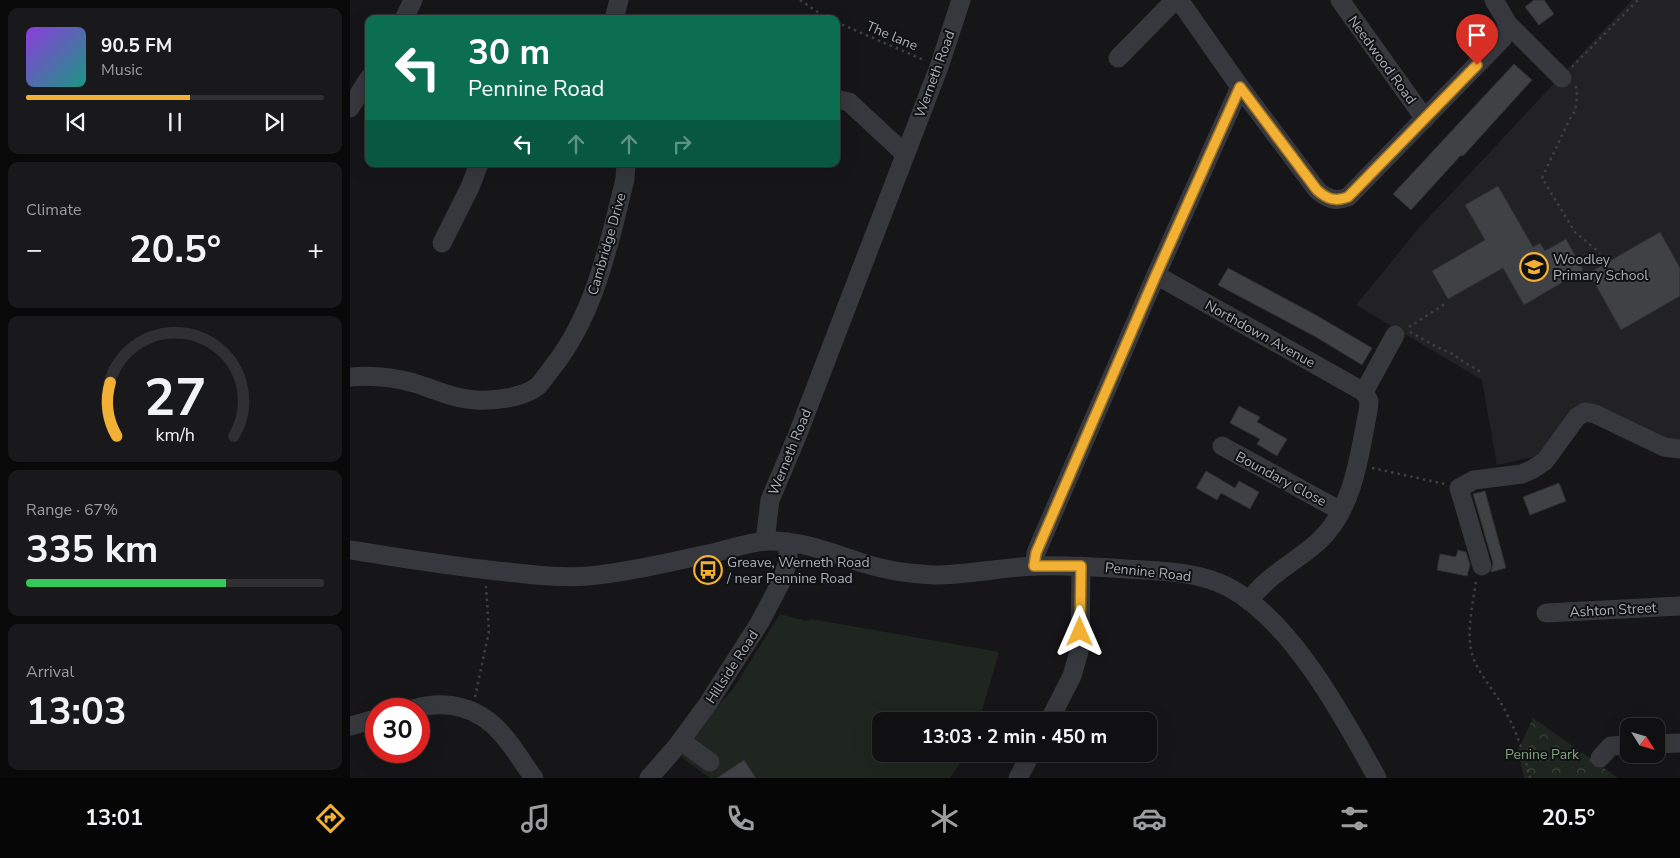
<!DOCTYPE html>
<meta charset="utf-8">
<style>
:root{--surface:#101012;--page:#19191b;--text:#f1f3f6;--muted:#9c9d9f;--line:#303032;--accent:#f2b134}
body{margin:0;font-family:"Nunito Sans",sans-serif;background:var(--page);color:var(--text);height:100vh;display:flex;flex-direction:column;font-size:19px;white-space:nowrap}
*{box-sizing:border-box;margin:0}
p{font-size:16px;color:var(--muted)}
.icon{flex:none;width:28px;height:28px;fill:none;stroke:currentColor;stroke-width:2;stroke-linecap:round;stroke-linejoin:round}
.map{position:relative;flex:1;overflow:hidden}
.panel{display:flex;flex-direction:column;gap:8px;padding:8px;background:#09090a;width:350px}
.panel>*{flex:none}
.banner{position:absolute;left:15px;top:15px;width:475px;height:152px;border-radius:10px;box-shadow:0 5px 20px #0002,0 0 0 1px var(--line);background:#0b6e4f;color:#fff;overflow:hidden}
.needle{width:32px;rotate:127deg}
.buttons{position:absolute;left:1270px;top:718px;display:grid;gap:10px}
.buttons a{display:grid;place-items:center;width:45px;height:45px;border-radius:10px;background:var(--surface);box-shadow:0 5px 20px #0002,0 0 0 1px var(--line);font-size:25px}
.speed{position:absolute;left:15px;top:698px;display:flex;gap:10px;font-size:25px;font-weight:700;text-align:center}
.speed>*{display:grid;place-content:center;width:65px;height:65px;border-radius:50%;background:var(--surface);box-shadow:0 5px 20px #0002,0 0 0 1px var(--line);line-height:1}
.speed .limit{border:8px solid #d22;background:#fff;color:#111}
.pin{position:absolute;display:grid;place-items:center;width:42px;height:42px;color:#fff;margin:-51px -21px;border-radius:50% 50% 50% 0;rotate:-45deg;box-shadow:0 0 5px #0007}
.pin .icon{rotate:45deg}
.me{position:absolute;width:55px;margin:-28px;rotate:0deg;stroke-linejoin:round;filter:drop-shadow(0 0 4px #0008)}
.turn{display:flex;align-items:center;gap:18px;height:105px;padding:0 20px;font-size:22px}
.turn .icon{width:65px;height:65px;stroke-width:2.5}
.turn b{display:block;font-size:35px;line-height:42px}
.lanes{display:flex;align-items:center;height:48px;padding:0 20px;background:#0003;justify-content:center;gap:25px;direction:ltr}
.lanes .off{opacity:.35}
.big{font-size:38px;font-weight:700;line-height:1.1}
.panel .tile{flex:1;display:flex;flex-direction:column;justify-content:center;gap:8px;min-width:0;padding:0 18px;border-radius:10px;background:var(--page)}
.panel .dial{align-items:center;gap:0}
.dial svg{height:130px;overflow:visible;fill:none;stroke:var(--line);stroke-width:7;stroke-linecap:round;text-anchor:middle}
.dial text{fill:var(--text);stroke:none}
.song{display:flex;align-items:center;gap:15px}
.cover{width:60px;height:60px;border-radius:8px;background:linear-gradient(135deg,hsl(270 70% 55%),hsl(170 70% 35%))}
.played{height:5px;border-radius:2px;background:linear-gradient(90deg,var(--accent) 55%,var(--line) 55%)}
.keys{display:flex;justify-content:space-around;direction:ltr}
.heat{display:flex;justify-content:space-between;align-items:center;font-size:28px;direction:ltr}
.charge{height:8px;border-radius:4px;background:linear-gradient(90deg,#34c759 67%,var(--line) 0)}
.trip{position:absolute;left:522px;top:712px;width:285px;height:50px;border-radius:10px;background:var(--surface);box-shadow:0 5px 20px #0002,0 0 0 1px var(--line);font-weight:700;line-height:50px;text-align:center}
.dock{display:flex;height:80px;justify-content:space-around;align-items:center;background:#060607;color:var(--muted)}
.dock .icon{width:35px;height:35px}
.dock .active{color:var(--accent)}
.dock b{font-size:22px;color:var(--text)}
main{display:flex;flex:1;min-height:0}
.map>svg:first-child{display:block}
.built{fill:#222225}
.grass{fill:#1e261f}
.park{fill:url(#park-crowns)}
.building{fill:#404145;stroke:#303034}
.lines{fill:none;stroke-linecap:round;stroke-linejoin:round}
.path{stroke:#3d3f44;stroke-width:2.5;stroke-dasharray:2.5 4;stroke-linecap:butt}
.minor{stroke:#37383d;stroke-width:19}
.route-casing{stroke:#9d7322;stroke-width:12}
.route{stroke:#f2b134;stroke-width:9}
.labels{text-anchor:middle;dominant-baseline:central;stroke-width:4;stroke-linejoin:round;paint-order:stroke}
.street-label{font-size:14px;fill:#a8adb8;stroke:#111113}
.poi-label{font-size:14px;fill:#a8adb8;stroke:#111113;text-anchor:start}
.park-label{font-size:14px;fill:#7fa381;stroke:#111113}
</style>
<main>
<section class="panel">
<div class="tile">
<div class="song"><i class="cover"></i><div><b>90.5 FM</b><p>Music</p></div></div>
<div class="played"></div>
<div class="keys"><svg class="icon" aria-label="previous" viewBox="0 0 24 24"><path d="M18 5L8 12l10 7zM5 5v14"/></svg><svg class="icon" aria-label="pause" viewBox="0 0 24 24"><path d="M8 5v14M16 5v14"/></svg><svg class="icon" aria-label="next" viewBox="0 0 24 24"><path d="M6 5l10 7-10 7zM19 5v14"/></svg></div>
</div>
<div class="tile"><p>Climate</p>
<div class="heat"><a>−</a><b class="big">20.5°</b><a>+</a></div>
</div>
<div class="tile dial"><svg viewBox="0 0 100 80">
<path d="M14 69A42 42 0 1 1 86 69"/>
<path d="M14 69A42 42 0 0 1 10 36" stroke="#f2b134"/>
<text x="50" y="56" font-size="32" font-weight="700">27</text>
<text x="50" y="72" font-size="11">km/h</text>
</svg></div>
<div class="tile"><p>Range · 67%</p><b class="big">335 km</b><div class="charge"></div></div>
<div class="tile"><p>Arrival</p><b class="big">13:03</b></div>
</section>
<div class="map">
<svg width="1330" height="778" viewBox="0 0 1330 778">
<defs>
<pattern id="park-crowns" width="20" height="18" patternUnits="userSpaceOnUse" patternTransform="scale(1.25)"><rect width="20" height="18" fill="#1e261f"/><path d="M2 6a3 3 0 1 1 6 0M12 15a3 3 0 1 1 6 0" fill="none" stroke="#3c433d"/></pattern>
</defs>
<rect width="100%" height="100%" fill="#161618"/>
<path class="built" d="M1282,0H1330V445L1316,443L1232,403L1192,455L1147,465L1132,380L1006,305L1068,229Z"/>
<path class="grass" d="M430,614L456,621L461,619L649,652L629,721H531V754H616L600,778H360L331,757L367,707L383,689Z"/>
<path class="park" d="M1183,718L1268,778H1174L1168,751Z"/>
<g class="building">
<path d="M1184,0H1194L1204,14L1189,25L1175,7Z"/>
<path d="M1164,64L1182,80L1113,156L1111,155L1061,210L1043,194Z"/>
<path d="M1148,186L1183,247L1190,243L1195,251L1216,239L1233,270L1174,305L1153,268L1098,299L1082,271L1135,240L1115,205Z"/>
<path d="M1310,232L1330,268V296L1271,330L1239,273Z"/>
<path d="M878,268L964,314L1022,348L1012,365L966,337L868,285Z"/>
<path d="M889,406L910,417L907,422L937,439L927,456L907,444L910,439L880,423Z"/>
<path d="M856,471L885,488L889,481L909,492L900,509L871,493L867,500L846,488Z"/>
<path d="M1209,483L1216,501L1180,515L1173,497Z"/>
<path d="M1135,491L1156,568L1141,572L1143,563L1123,494Z"/>
<path d="M1108,550L1116,552L1120,565L1117,576L1087,570L1090,554L1106,557Z"/>
<path d="M394,760L406,778H367Z"/>
</g>
<g class="lines">
<g class="path">
<path d="M450,0L478,19"/>
<path d="M486,22L574,60"/>
<path d="M1222,67L1288,0"/>
<path d="M1226,86L1227,97L1225,111L1219,120L1192,178L1225,232L1250,253"/>
<path d="M1059,327L1095,304"/>
<path d="M1060,332L1087,347L1105,355L1109,359L1131,372"/>
<path d="M1022,468L1095,484"/>
<path d="M1126,582C1123,601 1117,631 1121,650C1125,669 1139,684 1149,700C1163,722 1174,752 1180,778"/>
<path d="M125,697L139,631L136,586"/>
</g>
<g class="minor">
<path d="M829,0L890,87L967,190C977,199 985,202 998,197L1153,38L1158,24"/>
<path d="M990,0L1075,119"/>
<path d="M1144,0L1158,24L1212,78"/>
<path d="M54,19L63,0"/>
<path d="M264,19L269,0"/>
<path d="M768,58L825,0"/>
<path d="M486,99L499,102L555,154"/>
<path d="M0,108L19,78"/>
<path d="M92,243L120,187L129,164"/>
<path d="M806,275L1014,392"/>
<path d="M0,377C22,375 42,377 64,383C84,389 104,399 126,400C144,401 173,398 188,386C193,381 197,374 202,368C245,314 259,244 275,179L276,164"/>
<path d="M872,446L991,511"/>
<path d="M415,541L420,500L447,436L589,67L611,0"/>
<path d="M0,550C53,558 105,567 158,572C185,575 211,578 238,576C281,572 324,561 367,552C383,548 401,542 417,541C452,540 484,554 516,564C538,571 561,574 584,575C618,575 652,567 686,566C716,565 747,567 777,569C810,571 847,571 878,587C941,620 993,716 1027,778"/>
<path d="M684,566L686,553L691,541L806,275L890,87"/>
<path d="M1132,566L1109,488L1124,480L1172,474L1183,469L1195,461L1227,417L1235,412L1245,414L1314,447L1330,449"/>
<path d="M899,601C917,575 946,562 969,541C1004,508 1009,456 1018,411L1019,401L1014,392L1045,335"/>
<path d="M1196,613L1330,606"/>
<path d="M63,709C97,699 129,707 152,734C164,747 173,764 184,778"/>
<path d="M699,721L722,676L730,648L731,566"/>
<path d="M0,726L26,719"/>
<path d="M331,741L360,762"/>
<path d="M1306,744L1330,743"/>
<path d="M1250,758L1261,746L1279,745"/>
<path d="M299,778L327,746L357,705L410,622L432,580L438,561V542"/>
<path d="M668,778L681,754"/>
</g>
</g>
<g class="lines">
<defs>
<path id="route" d="M730,632L731,566H684L686,553L806,275L890,87L967,190C977,199 985,202 998,197L1127,65"/>
</defs>
<use href="#route" class="route-casing"/>
<use href="#route" class="route"/>
</g>
<defs>
<symbol id="school-ring" viewBox="-11 -11 22 22"><circle r="9.5" fill="#111113" stroke="#f2b134" stroke-width="1.5"/><path d="M0-5L7-2L0 1L-7-2ZM-4 1L0 2.5L4 1V4Q0 6-4 4Z" fill="#f2b134"/></symbol>
<symbol id="bus-ring" viewBox="-11 -11 22 22"><circle r="9.5" fill="#111113" stroke="#f2b134" stroke-width="1.5"/><path d="M-5-6H5V4H4V6H2V4H-2V6H-4V4H-5ZM-3.5-4V0h7V-4ZM-3.5 1.2v1.5H-2V1.2ZM2 1.2v1.5H3.5V1.2Z" fill="#f2b134"/></symbol>
</defs>
<g fill-rule="evenodd">
<use href="#school-ring" x="1168" y="251" width="32" height="32"/>
<use href="#bus-ring" x="342" y="554" width="32" height="32"/>
</g>
<g class="labels">
<g class="street-label">
<text transform="translate(542 36) rotate(23)">The lane</text>
<text transform="translate(1032 60) rotate(54)">Needwood Road</text>
<text transform="translate(585 74) rotate(-70)">Werneth Road</text>
<text transform="translate(257 244) rotate(-74)">Cambridge Drive</text>
<text transform="translate(910 334) rotate(29)">Northdown Avenue</text>
<text transform="translate(440 452) rotate(-68)">Werneth Road</text>
<text transform="translate(931 479) rotate(28)">Boundary Close</text>
<text transform="translate(798 572) rotate(6)">Pennine Road</text>
<text transform="translate(1263 610) rotate(-3)">Ashton Street</text>
<text transform="translate(382 667) rotate(-57)">Hillside Road</text>
</g>
<g class="poi-label">
<text x="1203" y="259">Woodley<tspan x="1203" dy="16">Primary School</tspan></text>
<text x="377" y="562">Greave, Werneth Road<tspan x="377" dy="16">/ near Pennine Road</tspan></text>
</g>
<g class="park-label">
<text x="1192" y="754">Penine Park</text>
</g>
</g>
</svg>
<div class="buttons">
<a><svg class="needle" viewBox="-14 -14 28 28"><path d="M0-13l5 13h-10z" fill="#e53935"/><path d="M0 13l5-13h-10z" fill="#9c9d9f"/></svg></a>
</div>
<div class="speed"><div class="limit">30</div></div>
<div class="pin" style="left:1127px;top:65px;background:#d93025"><svg class="icon" aria-label="arrive" viewBox="0 0 24 24"><path d="M6 21V4h12l-3 4 3 4H6"/></svg></div>
<svg class="me" style="left:730px;top:632px" viewBox="-20 -20 40 40"><path d="M0-17L14 15 0 8-14 15z" fill="#f2b134" stroke="#fff" stroke-width="4"/></svg>
<div class="trip">13:03 · 2 min · 450 m</div>
<div class="banner">
<div class="turn"><svg class="icon" aria-label="left" viewBox="0 0 24 24"><path d="M17 20v-9H6M10 6l-5 5 5 5"/></svg><div><b>30 m</b>Pennine Road</div></div>
<div class="lanes"><svg class="icon" aria-label="left" viewBox="0 0 24 24"><path d="M17 20v-9H6M10 6l-5 5 5 5"/></svg><svg class="icon off" aria-label="ahead" viewBox="0 0 24 24"><path d="M12 20V5M6 11l6-6 6 6"/></svg><svg class="icon off" aria-label="ahead" viewBox="0 0 24 24"><path d="M12 20V5M6 11l6-6 6 6"/></svg><svg class="icon off" aria-label="right" viewBox="0 0 24 24"><path d="M7 20v-9h11M14 6l5 5-5 5"/></svg></div>
</div>
</div>
</main>
<nav class="dock">
<b>13:01</b>
<svg class="icon active" aria-label="directions" viewBox="0 0 24 24"><path d="M12 3l9 9-9 9-9-9zM9 14v-3h6M13 9l2 2-2 2"/></svg>
<svg class="icon" aria-label="music" viewBox="0 0 24 24"><path d="M9 18V5l10-2v13"/><circle cx="6" cy="18" r="3"/><circle cx="16" cy="16" r="3"/></svg>
<svg class="icon" aria-label="phone" viewBox="0 0 24 24"><path d="M5 4h4l2 5-3 2q2 4 5 5l2-3 5 2v4C11 20 4 13 5 4z"/></svg>
<svg class="icon" aria-label="climate" viewBox="0 0 24 24"><path d="M12 3v18M4 7l16 10M4 17L20 7"/></svg>
<svg class="icon" aria-label="car" viewBox="0 0 24 24"><path d="M5 17H2v-5l4-1 3-4h7l3 4 3 1v5h-3M9 17h6M6 11h13"/><circle cx="7" cy="17" r="2"/><circle cx="17" cy="17" r="2"/></svg>
<svg class="icon" aria-label="filters" viewBox="0 0 24 24"><path d="M4 7h16M4 17h16"/><circle cx="9" cy="7" r="2"/><circle cx="15" cy="17" r="2"/></svg>
<b>20.5°</b>
</nav>
